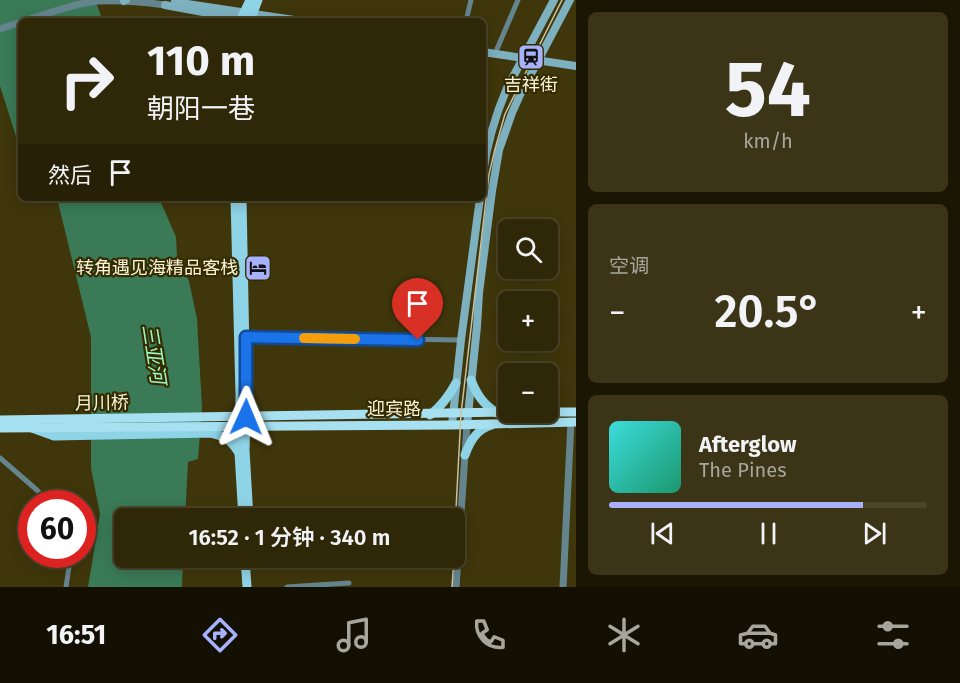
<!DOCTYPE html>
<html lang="zh">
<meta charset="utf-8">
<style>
:root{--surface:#2f2808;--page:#3b3416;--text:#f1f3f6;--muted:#a7a69c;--line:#4a4429;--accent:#a7b1fc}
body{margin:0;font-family:"Fira Sans","Noto Sans SC",sans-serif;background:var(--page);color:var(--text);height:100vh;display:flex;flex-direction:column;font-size:22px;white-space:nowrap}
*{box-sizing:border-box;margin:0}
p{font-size:20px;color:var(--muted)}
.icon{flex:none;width:33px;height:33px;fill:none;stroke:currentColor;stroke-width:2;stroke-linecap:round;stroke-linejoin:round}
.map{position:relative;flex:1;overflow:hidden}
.details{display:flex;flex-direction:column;gap:12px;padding:12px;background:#1a1604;width:384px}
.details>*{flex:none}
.hud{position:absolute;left:18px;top:18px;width:468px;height:183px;border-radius:9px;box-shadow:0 3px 15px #0003,0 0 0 2px var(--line);background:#2f2808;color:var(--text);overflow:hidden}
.buttons{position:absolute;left:498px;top:219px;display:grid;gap:12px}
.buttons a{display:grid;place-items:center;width:60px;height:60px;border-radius:9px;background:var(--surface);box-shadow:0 3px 15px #0003,0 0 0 2px var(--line);font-size:30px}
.speed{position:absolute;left:18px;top:490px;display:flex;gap:12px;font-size:30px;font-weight:700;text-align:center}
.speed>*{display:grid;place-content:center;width:78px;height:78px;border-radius:50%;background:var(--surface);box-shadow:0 3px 15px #0003,0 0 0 2px var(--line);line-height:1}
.speed .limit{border:9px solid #d22;background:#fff;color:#111}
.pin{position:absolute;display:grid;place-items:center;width:51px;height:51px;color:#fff;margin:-62px -26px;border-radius:50% 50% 50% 0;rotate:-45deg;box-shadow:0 0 6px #0007}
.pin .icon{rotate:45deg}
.me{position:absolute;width:66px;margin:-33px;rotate:1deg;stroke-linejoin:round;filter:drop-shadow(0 0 4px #0008)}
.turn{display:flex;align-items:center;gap:21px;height:126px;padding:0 30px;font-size:27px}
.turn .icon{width:78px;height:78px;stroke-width:2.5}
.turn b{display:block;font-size:42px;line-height:51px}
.then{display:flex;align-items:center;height:57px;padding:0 30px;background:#0003;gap:12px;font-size:22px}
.big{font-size:45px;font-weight:600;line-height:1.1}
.details .card{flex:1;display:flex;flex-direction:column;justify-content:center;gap:9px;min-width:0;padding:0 21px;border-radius:9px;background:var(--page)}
.details .dial{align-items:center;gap:0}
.dial b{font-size:78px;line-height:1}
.song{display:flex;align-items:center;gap:18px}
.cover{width:72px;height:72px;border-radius:9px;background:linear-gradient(135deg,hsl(180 70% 55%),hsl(160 70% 35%))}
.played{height:6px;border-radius:3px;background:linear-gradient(90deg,var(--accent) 80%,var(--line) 80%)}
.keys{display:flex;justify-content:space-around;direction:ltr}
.heat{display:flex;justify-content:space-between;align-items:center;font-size:33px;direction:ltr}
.trip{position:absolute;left:114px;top:508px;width:351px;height:60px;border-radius:9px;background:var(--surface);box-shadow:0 3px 15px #0003,0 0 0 2px var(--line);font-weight:600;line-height:60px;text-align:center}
.tab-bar{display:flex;height:96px;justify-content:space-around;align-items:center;background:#131003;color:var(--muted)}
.tab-bar .icon{width:42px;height:42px}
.tab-bar .on{color:var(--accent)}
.tab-bar b{font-size:27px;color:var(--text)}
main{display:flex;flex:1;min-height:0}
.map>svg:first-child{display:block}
.water{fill:#3a7a57}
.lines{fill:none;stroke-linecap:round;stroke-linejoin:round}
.minor{stroke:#65858e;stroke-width:5}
.tertiary{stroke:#65858e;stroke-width:7}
.secondary{stroke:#7db1c0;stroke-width:8}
.primary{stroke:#8fd3e7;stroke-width:9}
.trunk{stroke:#a6e0f1;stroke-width:9}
.tram{stroke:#c9c2a2;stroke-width:1.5}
.route-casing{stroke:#114b97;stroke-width:15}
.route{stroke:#1a73e8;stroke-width:10}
.slow{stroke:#f59e0b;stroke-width:10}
.labels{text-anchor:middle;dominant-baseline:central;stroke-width:4.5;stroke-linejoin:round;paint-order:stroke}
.poi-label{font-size:18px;fill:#fbf5d9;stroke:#342c00}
.street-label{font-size:18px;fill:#fbf5d9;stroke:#342c00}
.water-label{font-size:20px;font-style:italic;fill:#9cf9c3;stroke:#342c00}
</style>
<main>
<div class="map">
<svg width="576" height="587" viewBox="0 0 576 587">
<rect width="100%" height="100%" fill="#3f360b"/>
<g class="water">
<path d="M0,0H95L103,21H21V152L0,86Z"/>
<path d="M57,198H159L176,237L177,257L189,281L197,319L202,407L198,459L188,462L185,519H124V558H183L182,587H88L100,514L91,468V337Z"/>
</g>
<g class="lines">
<g class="minor">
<path d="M466,21L471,0"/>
<path d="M497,49L518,0"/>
<path d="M246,337L461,340"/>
<path d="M0,458L38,491L49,504"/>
<path d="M66,587L69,567L68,555"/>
<path d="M287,587L349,583"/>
</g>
<g class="tertiary">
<path d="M24,21C49,13 73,4 98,1C120,0 143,2 165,5"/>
<path d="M0,29L21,22"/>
<path d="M456,587L467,425"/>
<path d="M563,587L571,422"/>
</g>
<g class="secondary">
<path d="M175,0L181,3L301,21"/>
<path d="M124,1L126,0"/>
<path d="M165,5L246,20"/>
<path d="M483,52L576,66"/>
<path d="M483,173C487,144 495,116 507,88L554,0"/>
<path d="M452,425L461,340L480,198"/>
<path d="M467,425L477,326L479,293L492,191L499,150L512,113L520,95L570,0"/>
</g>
<g class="primary">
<path d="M240,21L250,0"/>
<path d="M250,21L258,0"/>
<path d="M235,198L240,394L239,453L243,519"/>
<path d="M242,198L246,406"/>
<path d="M471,380C477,395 483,404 497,413"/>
<path d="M430,415C442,406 449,396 456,383"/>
<path d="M246,420L245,450L249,519"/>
<path d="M32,428L54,436L211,433C225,436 231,440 239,453"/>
<path d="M465,455C470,441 477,429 492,425"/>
<path d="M245,558L247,587"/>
</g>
<g class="trunk">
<path d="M548,412H576"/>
<path d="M0,420L508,412"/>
<path d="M0,428L452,425L576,422"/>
</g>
<g class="tram">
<path d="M454,547L461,414L489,174L495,149L505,114L562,0"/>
<path d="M452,587L454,558"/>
</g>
</g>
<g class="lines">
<defs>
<path id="route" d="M246,417V337L418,340"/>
</defs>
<use href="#route" class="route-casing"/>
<use href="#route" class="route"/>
<path class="slow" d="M304,338L355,339"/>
</g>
<defs>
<symbol id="station-square" viewBox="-11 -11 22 22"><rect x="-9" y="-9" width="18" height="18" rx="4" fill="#a7b1fc" stroke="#342c00"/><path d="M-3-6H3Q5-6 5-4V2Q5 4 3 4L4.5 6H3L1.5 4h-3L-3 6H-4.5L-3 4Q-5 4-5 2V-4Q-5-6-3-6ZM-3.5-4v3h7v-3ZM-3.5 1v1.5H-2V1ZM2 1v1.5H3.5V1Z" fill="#111"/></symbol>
<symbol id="hotel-square" viewBox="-11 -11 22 22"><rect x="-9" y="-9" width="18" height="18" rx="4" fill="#a7b1fc" stroke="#342c00"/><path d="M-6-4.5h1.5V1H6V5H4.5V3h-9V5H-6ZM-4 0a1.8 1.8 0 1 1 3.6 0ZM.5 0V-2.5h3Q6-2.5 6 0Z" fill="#111"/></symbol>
</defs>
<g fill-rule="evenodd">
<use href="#station-square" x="516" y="42" width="30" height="30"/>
<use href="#hotel-square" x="243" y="253" width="30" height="30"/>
</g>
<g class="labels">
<g class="poi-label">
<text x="531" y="85">吉祥街</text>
<text x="238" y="268" text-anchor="end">转角遇见海精品客栈</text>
</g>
<g class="street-label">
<text transform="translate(102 403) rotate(-1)">月川桥</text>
<text x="394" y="409">迎宾路</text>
</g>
<g class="water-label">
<text transform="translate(154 354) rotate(81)">三亚河</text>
</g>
</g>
</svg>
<div class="buttons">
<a><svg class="icon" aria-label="search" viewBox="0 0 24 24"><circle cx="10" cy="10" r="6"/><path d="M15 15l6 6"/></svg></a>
<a>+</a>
<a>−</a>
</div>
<div class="speed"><div class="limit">60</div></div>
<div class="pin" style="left:418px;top:340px;background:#d93025"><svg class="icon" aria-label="arrive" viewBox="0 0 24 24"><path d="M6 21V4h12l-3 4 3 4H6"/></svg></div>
<svg class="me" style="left:246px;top:417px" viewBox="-20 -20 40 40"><path d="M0-17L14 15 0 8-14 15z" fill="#1a73e8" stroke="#fff" stroke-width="4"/></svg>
<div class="trip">16:52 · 1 分钟 · 340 m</div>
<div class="hud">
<div class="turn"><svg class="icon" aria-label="right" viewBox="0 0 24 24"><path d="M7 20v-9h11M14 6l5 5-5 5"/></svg><div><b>110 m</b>朝阳一巷</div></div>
<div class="then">然后<svg class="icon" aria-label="arrive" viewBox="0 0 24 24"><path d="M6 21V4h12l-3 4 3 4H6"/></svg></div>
</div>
</div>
<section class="details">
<div class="card dial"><b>54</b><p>km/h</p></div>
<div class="card"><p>空调</p>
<div class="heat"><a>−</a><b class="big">20.5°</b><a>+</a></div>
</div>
<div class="card">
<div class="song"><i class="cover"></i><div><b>Afterglow</b><p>The Pines</p></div></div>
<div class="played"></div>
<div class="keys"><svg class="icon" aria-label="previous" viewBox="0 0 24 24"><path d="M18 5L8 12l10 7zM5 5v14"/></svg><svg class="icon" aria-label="pause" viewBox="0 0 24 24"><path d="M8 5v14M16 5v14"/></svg><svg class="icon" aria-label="next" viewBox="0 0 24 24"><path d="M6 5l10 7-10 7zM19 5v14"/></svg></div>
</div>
</section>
</main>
<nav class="tab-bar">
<b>16:51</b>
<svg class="icon on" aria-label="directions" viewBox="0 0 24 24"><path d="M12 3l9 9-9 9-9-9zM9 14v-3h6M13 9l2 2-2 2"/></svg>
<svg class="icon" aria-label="music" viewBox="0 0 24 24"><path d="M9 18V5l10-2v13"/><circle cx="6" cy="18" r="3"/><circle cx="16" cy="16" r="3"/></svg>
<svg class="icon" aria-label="phone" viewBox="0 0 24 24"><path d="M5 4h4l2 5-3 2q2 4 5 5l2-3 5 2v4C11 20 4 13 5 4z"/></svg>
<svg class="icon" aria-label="climate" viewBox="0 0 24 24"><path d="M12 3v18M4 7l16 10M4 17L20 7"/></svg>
<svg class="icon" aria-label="car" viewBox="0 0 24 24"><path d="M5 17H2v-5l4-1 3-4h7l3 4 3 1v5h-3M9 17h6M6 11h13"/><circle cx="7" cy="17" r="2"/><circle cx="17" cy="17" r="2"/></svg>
<svg class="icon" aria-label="filters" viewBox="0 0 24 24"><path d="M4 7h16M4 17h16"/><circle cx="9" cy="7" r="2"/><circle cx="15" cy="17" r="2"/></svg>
</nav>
